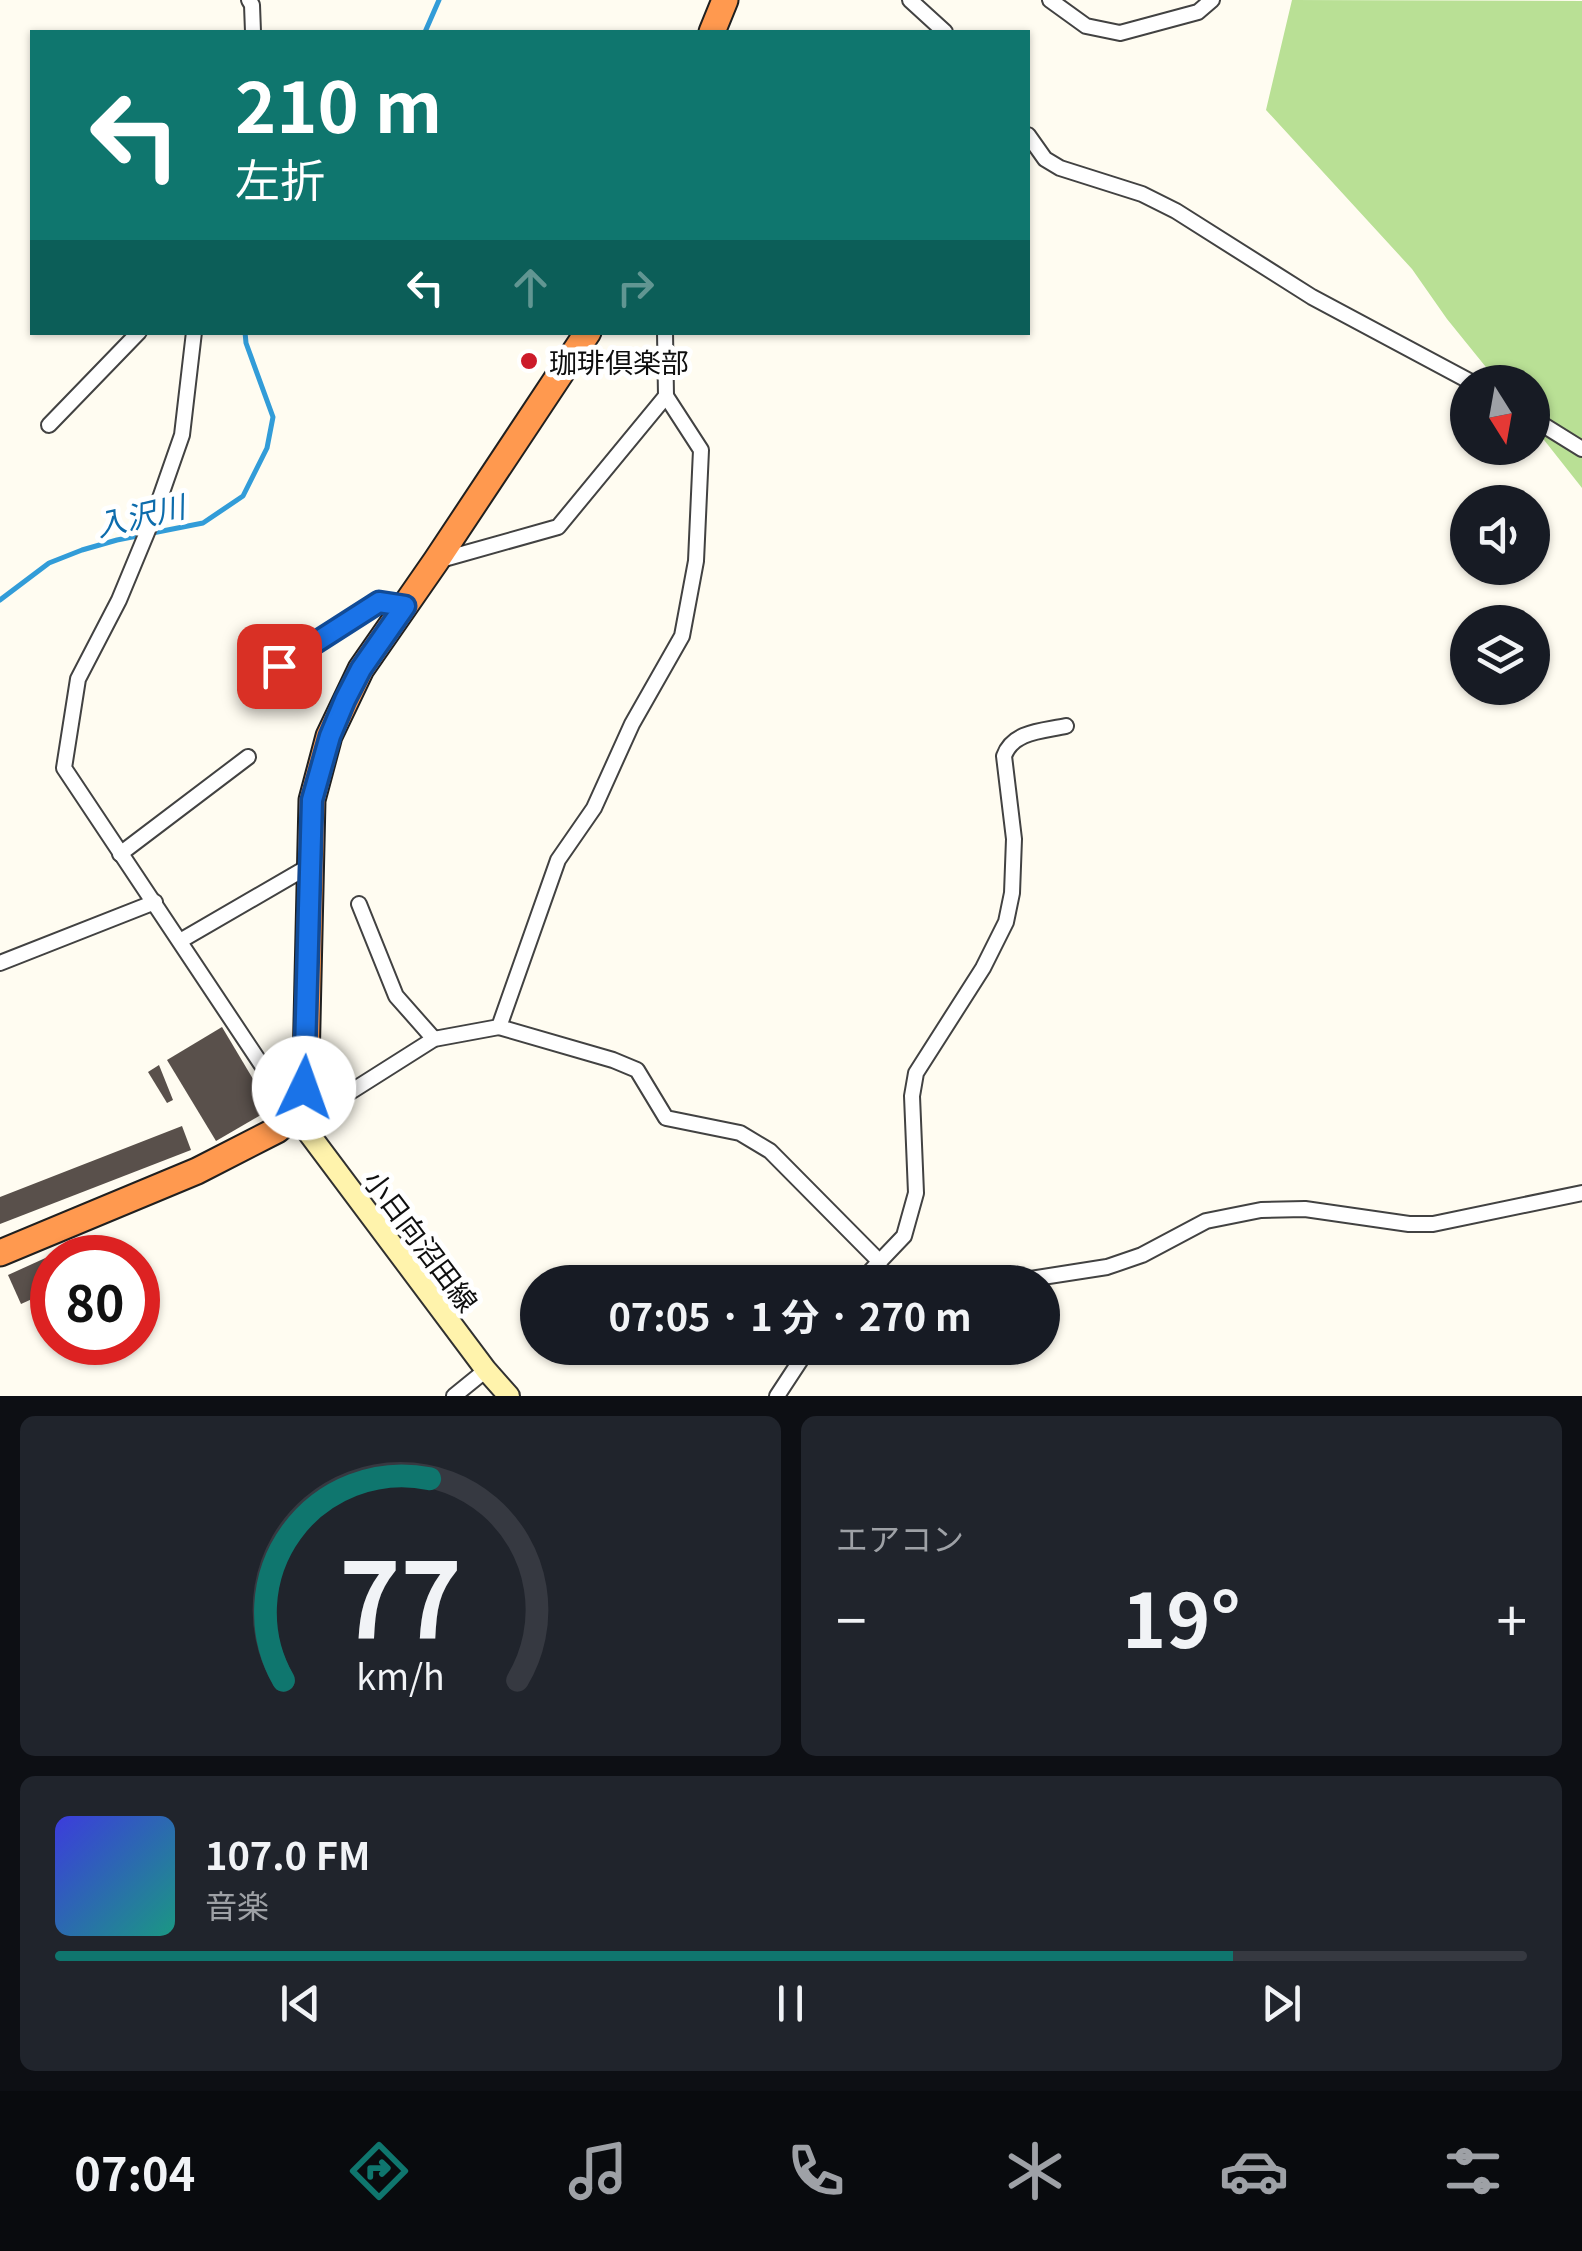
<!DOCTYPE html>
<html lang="ja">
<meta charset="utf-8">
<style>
:root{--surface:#171b24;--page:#20242c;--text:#f1f3f6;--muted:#9ea1a6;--line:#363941;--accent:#0f766e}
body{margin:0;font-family:Georgia,"Noto Sans JP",serif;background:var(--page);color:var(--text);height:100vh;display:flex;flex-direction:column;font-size:38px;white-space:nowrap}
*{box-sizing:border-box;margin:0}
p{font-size:32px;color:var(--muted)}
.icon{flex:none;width:55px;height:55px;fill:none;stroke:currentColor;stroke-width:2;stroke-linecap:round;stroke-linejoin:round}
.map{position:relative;height:1396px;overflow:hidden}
.details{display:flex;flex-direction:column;gap:20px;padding:20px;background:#0d0f14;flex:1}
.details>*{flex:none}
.top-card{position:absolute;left:30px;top:30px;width:1000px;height:305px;border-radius:0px;box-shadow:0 2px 8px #0004;background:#0f766e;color:#fff;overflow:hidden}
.needle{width:65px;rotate:169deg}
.tools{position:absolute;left:1450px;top:365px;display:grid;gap:20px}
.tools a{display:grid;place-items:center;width:100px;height:100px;border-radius:50%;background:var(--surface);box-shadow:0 2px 8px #0004;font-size:50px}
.speed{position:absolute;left:30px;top:1235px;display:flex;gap:20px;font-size:50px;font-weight:700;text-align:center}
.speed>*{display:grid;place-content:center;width:130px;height:130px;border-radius:50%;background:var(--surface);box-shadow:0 2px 8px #0004;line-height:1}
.speed .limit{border:15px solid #d22;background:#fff;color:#111}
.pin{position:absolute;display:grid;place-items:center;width:85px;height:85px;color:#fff;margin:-42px;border-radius:20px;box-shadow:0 5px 15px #0006}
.me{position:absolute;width:110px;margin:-55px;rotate:3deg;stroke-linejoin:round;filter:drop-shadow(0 0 8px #0008)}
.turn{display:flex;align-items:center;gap:35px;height:210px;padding:0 40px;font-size:45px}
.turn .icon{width:130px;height:130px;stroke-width:2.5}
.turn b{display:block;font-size:70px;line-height:85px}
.lanes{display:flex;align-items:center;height:95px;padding:0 40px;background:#0003;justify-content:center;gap:50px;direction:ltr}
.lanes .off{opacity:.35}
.big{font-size:75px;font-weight:700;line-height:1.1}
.details .card{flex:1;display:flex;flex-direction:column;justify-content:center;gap:15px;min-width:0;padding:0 35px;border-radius:15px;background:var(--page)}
.details .dial{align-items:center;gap:0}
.dial svg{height:260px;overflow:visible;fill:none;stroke:var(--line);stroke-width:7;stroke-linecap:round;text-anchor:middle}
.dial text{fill:var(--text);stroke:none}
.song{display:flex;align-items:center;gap:30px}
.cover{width:120px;height:120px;border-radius:15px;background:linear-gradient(135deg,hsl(240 70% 55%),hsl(170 70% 35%))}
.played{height:10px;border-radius:5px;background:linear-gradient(90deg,var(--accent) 80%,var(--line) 80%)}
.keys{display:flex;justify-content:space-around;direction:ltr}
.heat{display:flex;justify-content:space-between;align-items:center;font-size:55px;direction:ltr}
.details .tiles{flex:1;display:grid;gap:20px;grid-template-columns:1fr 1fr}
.card:last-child{grid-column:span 2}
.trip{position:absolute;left:520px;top:1265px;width:540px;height:100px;border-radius:50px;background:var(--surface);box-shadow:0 2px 8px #0004;font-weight:700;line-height:100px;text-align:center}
.tab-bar{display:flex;height:160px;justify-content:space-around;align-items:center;background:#090b0e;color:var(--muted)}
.tab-bar .icon{width:70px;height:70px}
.tab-bar .active{color:var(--accent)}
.tab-bar b{font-size:45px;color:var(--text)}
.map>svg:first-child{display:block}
.forest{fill:#b9e095}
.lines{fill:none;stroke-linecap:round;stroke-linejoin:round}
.stream{stroke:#329cd8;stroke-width:5}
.building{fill:#59504b}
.street-casing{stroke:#424242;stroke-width:18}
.secondary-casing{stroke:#313131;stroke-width:24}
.highway-casing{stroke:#202020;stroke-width:29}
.street{stroke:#fff;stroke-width:14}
.secondary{stroke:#fff3ac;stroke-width:20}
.highway{stroke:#ff994f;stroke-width:25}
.route-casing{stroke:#114b97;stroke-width:25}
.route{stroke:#1a73e8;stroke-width:18}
.poi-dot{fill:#cc1b2a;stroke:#fff;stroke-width:4}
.labels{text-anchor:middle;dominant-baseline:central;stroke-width:10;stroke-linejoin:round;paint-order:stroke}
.poi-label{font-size:28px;fill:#0f0f0f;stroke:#fff;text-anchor:start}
.street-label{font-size:28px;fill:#0f0f0f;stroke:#fff}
.water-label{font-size:30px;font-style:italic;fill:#0d6cac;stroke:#fff}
</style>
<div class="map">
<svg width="1582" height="1396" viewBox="0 0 1582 1396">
<rect width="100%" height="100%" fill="#fffcf1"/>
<path class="forest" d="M1292,0L1582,1V488L1533,426L1532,382H1498L1447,319L1412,269L1266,110Z"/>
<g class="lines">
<g class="stream">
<path d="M425,32L439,0"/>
<path d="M0,600L49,563L82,550L117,540L203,523L243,496L267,448L273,417L246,343L245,332"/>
</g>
</g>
<g class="building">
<path d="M222,1027L271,1109L216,1141L167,1060Z"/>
<path d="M159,1065L173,1100L167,1103L148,1072Z"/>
<path d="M182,1126L191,1150L0,1224V1197Z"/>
<path d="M52,1255V1290L21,1304L8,1275Z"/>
</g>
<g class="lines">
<defs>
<g id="street">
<path d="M249,0L252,5L253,32"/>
<path d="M910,0L945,32"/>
<path d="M1050,0L1086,26L1120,33L1198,12L1212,0"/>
<path d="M1028,135L1045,159L1060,168L1142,194L1176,211L1312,297L1471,382"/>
<path d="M194,332L182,435L153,518L119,600L78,679L64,768L295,1115L325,1108L434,1039L499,1027L558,860L594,808L632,724L682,636L696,561L701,450L666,396L665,332"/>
<path d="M1532,418L1582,449"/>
<path d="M49,425L139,332"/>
<path d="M437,561L558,527L666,396"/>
<path d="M246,688L379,602L405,606"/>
<path d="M120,854L248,757"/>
<path d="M359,904L396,996L434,1039"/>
<path d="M180,941L311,865"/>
<path d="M0,963L155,902"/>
<path d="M499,1027L613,1060L637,1070L666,1118L740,1133L770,1151L880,1262"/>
<path d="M858,1282L862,1280L904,1236L916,1193L912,1096L916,1073L983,968L1006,922L1012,893L1014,839L1004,756C1013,731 1043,731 1066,726"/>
<path d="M1011,1282L1107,1267L1142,1255L1206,1221L1261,1210L1305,1209L1409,1224H1433L1582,1193"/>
<path d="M454,1396L486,1370"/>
<path d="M777,1396L800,1361L805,1348"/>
</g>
<path id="secondary" d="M295,1115L486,1370L509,1396"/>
<g id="highway">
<path d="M712,32L725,0"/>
<path d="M0,1253L197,1171L277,1130L295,1115L304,1088L306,1066L312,800L329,736L361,669L436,561L588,332"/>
</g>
</defs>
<use href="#street" class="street-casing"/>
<use href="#secondary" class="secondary-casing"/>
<use href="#highway" class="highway-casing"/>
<use href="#street" class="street"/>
<use href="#secondary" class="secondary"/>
<use href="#highway" class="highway"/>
</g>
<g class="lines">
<defs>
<path id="route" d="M279,666L379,602L405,606L361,669L345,700L330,736L312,800L304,1088"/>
</defs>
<use href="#route" class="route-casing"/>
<use href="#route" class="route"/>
</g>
<circle class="poi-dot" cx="529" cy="361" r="10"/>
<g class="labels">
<g class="poi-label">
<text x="549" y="361">珈琲倶楽部</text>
</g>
<g class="street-label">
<text transform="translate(422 1240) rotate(53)">小日向沼田線</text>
</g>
<g class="water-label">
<text transform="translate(140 514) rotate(-13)">入沢川</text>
</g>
</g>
</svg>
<div class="tools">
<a><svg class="needle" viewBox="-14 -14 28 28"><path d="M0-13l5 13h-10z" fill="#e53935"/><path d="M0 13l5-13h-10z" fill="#9ea1a6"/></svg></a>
<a><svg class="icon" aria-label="sound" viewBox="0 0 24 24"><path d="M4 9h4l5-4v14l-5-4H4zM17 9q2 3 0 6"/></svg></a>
<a><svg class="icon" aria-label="layers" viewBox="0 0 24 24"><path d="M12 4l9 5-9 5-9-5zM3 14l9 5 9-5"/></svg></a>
</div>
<div class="speed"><div class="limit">80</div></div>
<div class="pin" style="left:279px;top:666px;background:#d93025"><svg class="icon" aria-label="arrive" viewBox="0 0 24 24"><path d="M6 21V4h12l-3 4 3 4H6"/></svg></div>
<svg class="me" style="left:304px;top:1088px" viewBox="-20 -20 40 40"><circle r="19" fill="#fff"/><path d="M0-13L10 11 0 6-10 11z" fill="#1a73e8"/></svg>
<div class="trip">07:05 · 1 分 · 270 m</div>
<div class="top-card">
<div class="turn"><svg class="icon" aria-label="left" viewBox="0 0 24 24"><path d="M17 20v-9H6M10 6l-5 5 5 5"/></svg><div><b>210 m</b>左折</div></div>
<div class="lanes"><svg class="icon" aria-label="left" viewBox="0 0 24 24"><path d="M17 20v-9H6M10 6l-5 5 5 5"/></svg><svg class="icon off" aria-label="ahead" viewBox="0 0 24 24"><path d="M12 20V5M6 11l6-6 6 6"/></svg><svg class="icon off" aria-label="right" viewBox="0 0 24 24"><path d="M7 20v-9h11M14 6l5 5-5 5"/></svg></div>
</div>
</div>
<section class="details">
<div class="tiles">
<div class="card dial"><svg viewBox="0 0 100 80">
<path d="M14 69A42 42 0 1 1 86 69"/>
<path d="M14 69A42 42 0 0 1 59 7" stroke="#0f766e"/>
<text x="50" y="56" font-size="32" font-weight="700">77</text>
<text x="50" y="72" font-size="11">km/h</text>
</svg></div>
<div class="card"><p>エアコン</p>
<div class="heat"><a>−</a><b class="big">19°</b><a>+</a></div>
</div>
<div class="card">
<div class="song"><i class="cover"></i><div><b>107.0 FM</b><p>音楽</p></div></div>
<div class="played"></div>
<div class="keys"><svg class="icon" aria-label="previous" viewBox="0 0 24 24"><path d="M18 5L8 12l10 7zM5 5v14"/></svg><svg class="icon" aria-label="pause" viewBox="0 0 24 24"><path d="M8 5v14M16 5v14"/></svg><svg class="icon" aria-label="next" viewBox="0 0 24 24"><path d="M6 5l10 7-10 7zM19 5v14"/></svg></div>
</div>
</div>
</section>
<nav class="tab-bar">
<b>07:04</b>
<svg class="icon active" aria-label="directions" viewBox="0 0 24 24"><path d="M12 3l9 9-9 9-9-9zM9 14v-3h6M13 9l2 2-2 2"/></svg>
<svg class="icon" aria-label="music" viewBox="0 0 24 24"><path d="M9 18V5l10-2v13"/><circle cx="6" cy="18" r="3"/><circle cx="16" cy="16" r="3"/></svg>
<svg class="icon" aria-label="phone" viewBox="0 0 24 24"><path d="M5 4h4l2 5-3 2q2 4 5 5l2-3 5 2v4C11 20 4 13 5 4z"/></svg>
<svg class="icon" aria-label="climate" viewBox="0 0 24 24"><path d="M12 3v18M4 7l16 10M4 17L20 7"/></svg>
<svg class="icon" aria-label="car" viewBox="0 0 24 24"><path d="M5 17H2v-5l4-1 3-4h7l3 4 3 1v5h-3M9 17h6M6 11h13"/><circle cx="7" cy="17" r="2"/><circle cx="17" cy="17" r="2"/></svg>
<svg class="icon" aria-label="filters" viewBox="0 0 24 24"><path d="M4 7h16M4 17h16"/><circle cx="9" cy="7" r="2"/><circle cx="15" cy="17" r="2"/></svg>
</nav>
